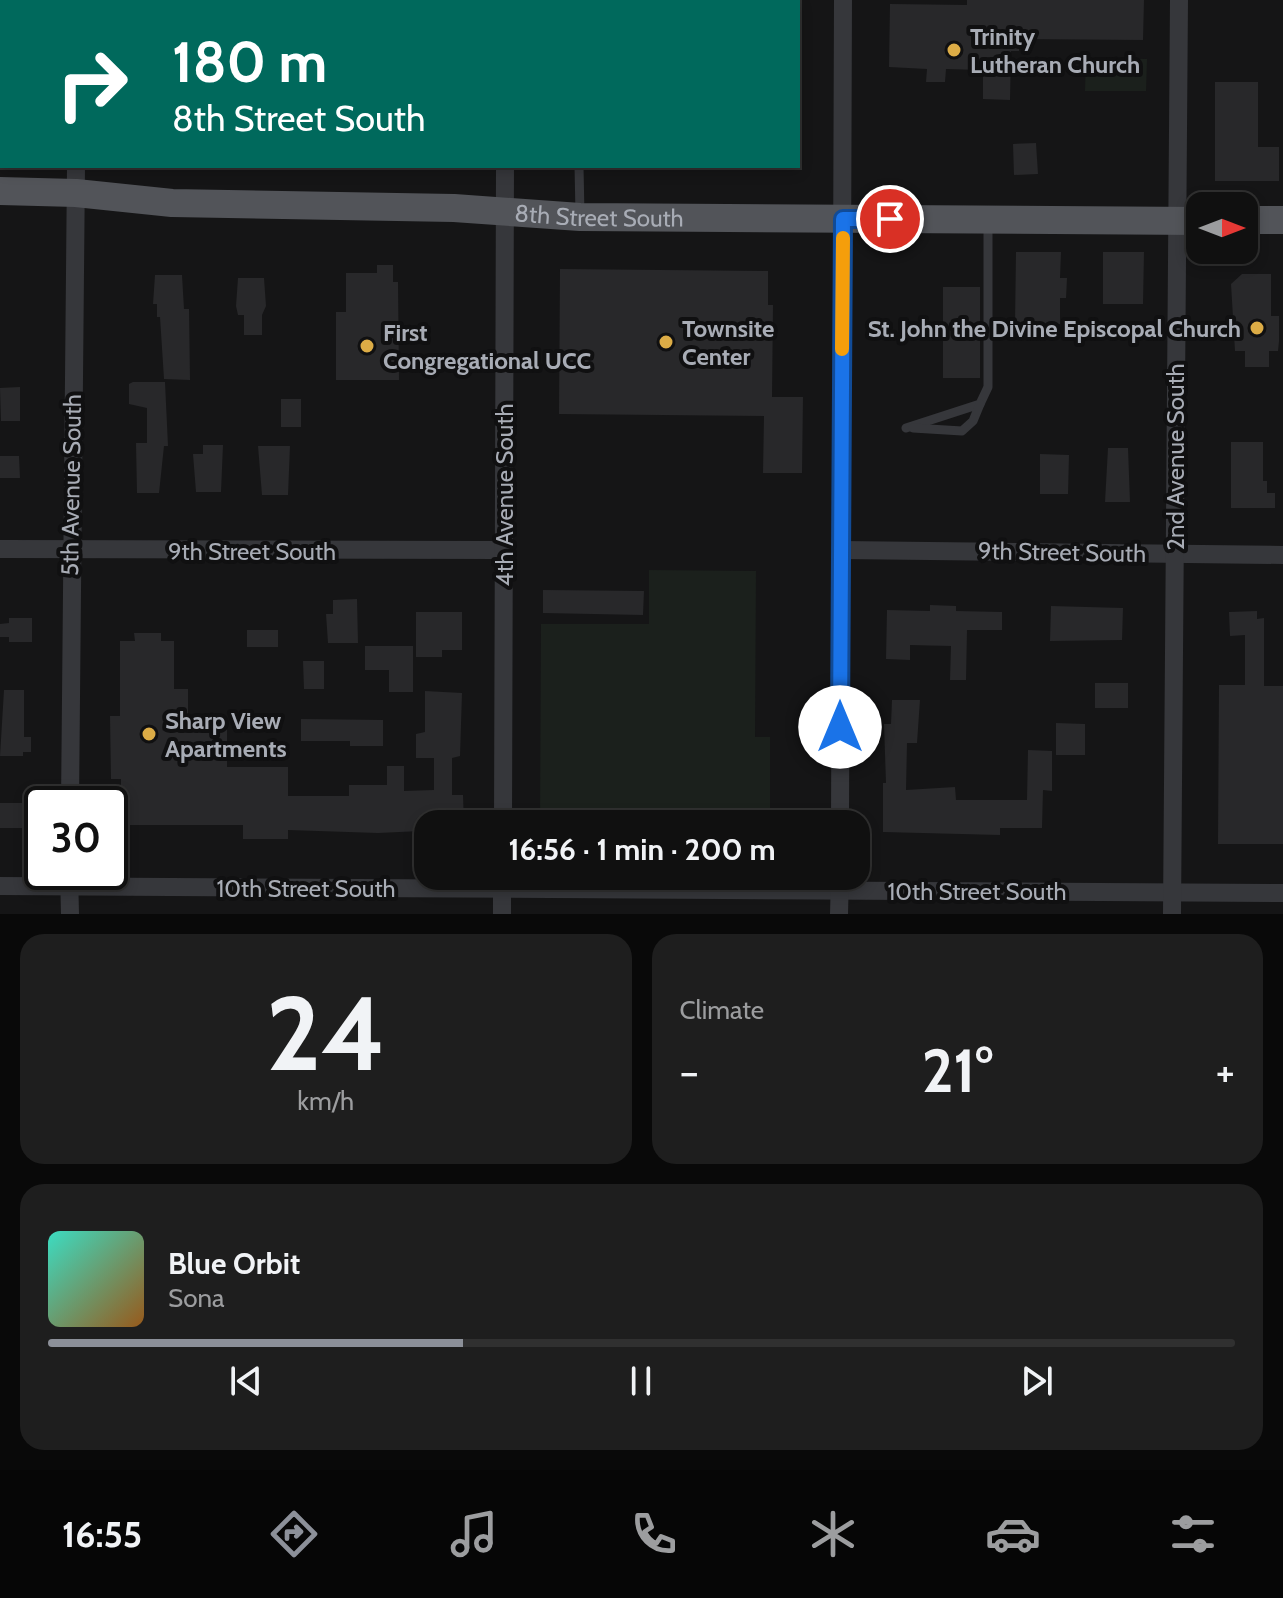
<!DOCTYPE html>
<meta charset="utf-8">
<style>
:root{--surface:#101010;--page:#1e1e1e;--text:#f1f3f6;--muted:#9c9d9f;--line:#303030;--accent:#8c9099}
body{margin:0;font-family:Cabin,sans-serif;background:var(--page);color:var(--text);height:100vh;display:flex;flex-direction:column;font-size:30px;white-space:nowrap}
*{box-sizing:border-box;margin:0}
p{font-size:26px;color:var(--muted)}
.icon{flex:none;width:44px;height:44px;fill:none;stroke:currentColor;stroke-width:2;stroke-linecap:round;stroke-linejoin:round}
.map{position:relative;height:914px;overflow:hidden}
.details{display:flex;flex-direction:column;gap:20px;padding:20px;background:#090909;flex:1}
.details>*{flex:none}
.top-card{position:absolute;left:0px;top:0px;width:800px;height:168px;box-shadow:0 4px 12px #0003,0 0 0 2px var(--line);background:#00695c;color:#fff;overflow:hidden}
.needle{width:52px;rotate:90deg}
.fabs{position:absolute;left:1186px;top:192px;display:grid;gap:16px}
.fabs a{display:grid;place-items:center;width:72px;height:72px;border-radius:16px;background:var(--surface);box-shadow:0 4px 12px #0003,0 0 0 2px var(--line);font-size:40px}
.speed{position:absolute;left:24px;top:786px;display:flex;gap:16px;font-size:40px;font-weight:700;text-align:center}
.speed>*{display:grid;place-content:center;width:104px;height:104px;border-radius:50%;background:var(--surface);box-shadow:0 4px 12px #0003,0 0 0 2px var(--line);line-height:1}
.speed .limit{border:4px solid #111;border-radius:12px;background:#fff;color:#111}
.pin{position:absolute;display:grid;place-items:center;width:68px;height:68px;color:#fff;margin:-34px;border:4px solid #fff;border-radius:50%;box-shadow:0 2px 8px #0007}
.me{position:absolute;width:88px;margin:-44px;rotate:0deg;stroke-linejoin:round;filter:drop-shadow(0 0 6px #0008)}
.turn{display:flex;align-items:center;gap:28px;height:168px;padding:0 40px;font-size:36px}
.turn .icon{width:104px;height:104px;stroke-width:2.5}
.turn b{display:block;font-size:56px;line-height:68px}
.big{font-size:60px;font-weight:800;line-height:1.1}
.details .widget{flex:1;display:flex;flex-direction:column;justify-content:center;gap:12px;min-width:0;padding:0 28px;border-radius:24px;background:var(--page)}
.details .dial{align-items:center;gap:0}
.dial b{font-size:104px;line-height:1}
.song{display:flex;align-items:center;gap:24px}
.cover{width:96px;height:96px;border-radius:12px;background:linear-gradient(135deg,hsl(170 70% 55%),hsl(30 70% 35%))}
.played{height:8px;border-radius:4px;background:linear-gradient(90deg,var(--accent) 35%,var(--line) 35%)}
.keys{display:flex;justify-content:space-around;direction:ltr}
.heat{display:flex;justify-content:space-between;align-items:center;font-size:44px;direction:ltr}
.details .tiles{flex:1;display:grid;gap:20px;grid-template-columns:1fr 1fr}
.widget:last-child{grid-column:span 2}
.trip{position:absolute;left:414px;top:810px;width:456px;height:80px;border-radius:24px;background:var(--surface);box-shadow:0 4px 12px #0003,0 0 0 2px var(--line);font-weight:800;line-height:80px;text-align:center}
.tab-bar{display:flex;height:128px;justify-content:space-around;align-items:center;background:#060606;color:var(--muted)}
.tab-bar .icon{width:56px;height:56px}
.tab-bar .selected{color:var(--accent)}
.tab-bar b{font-size:36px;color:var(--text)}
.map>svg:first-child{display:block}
.green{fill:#1b201c}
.building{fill:#28282a}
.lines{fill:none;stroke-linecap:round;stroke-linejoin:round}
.service{stroke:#36373b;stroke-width:9}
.minor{stroke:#36373b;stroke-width:18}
.primary{stroke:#525459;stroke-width:28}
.route-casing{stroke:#114b97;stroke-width:20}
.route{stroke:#1a73e8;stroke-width:14}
.slow{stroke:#f59e0b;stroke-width:14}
.poi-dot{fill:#dcac46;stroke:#101011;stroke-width:3}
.labels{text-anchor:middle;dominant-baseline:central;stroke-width:8;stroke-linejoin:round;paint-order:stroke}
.poi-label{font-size:24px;font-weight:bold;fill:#a8acb5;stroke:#101011;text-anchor:start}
.street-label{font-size:24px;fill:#a8acb5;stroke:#101011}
</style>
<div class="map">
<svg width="1283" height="914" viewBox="0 0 1283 914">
<rect width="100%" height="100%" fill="#151516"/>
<g class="green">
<path d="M1086,58L1147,59L1146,91H1085Z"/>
<path d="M649,570L756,571L755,737H770V824H540L541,624H649Z"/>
</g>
<g class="building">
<path d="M967,0H1144L1143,40L1019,39V51H1011L1010,100L983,99V70L946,69L945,82H926L927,69L889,67L890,4L967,5Z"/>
<path d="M1215,82H1258V147H1279V181H1215Z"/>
<path d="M1036,143L1038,174L1014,175L1013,144Z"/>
<path d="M1016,252H1061L1060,278H1067L1066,298H1060V324H1015Z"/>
<path d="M1103,252H1144L1143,304H1103Z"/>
<path d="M377,265H393V282H398L399,380H336V312H346V273H377Z"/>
<path d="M560,269L768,271V305H773L772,397H803L802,473H763L764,416L559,414Z"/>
<path d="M1242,274H1271V316H1279V341L1278,351H1269V367H1245V351H1235L1231,284Z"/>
<path d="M155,275H182L184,309H189L190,380L164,379L160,317H157V304H153Z"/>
<path d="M238,278H264L266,306L262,315V335H244V315H238L236,306Z"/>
<rect x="943" y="287" width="37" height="91"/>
<path d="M133,382H165L168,446H164L159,493H137L136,443H147V408L129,404V384Z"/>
<path d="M20,387V421H1L0,388Z"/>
<rect x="281" y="399" width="20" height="28"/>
<path d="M1231,442H1263V481H1267V493H1275V508H1231Z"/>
<path d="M203,445H223L221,492H196L193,454H203Z"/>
<path d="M258,446H290L288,495H262Z"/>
<path d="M1108,448H1128L1130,502H1105Z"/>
<path d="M1040,454L1069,455L1068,494H1040Z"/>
<path d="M0,456H19L20,478H0Z"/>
<path d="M543,590L644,591L643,615L543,613Z"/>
<path d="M357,599L358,643H328L326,614H333V600Z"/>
<path d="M930,605L956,606V611L1002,612V630H967L966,680H950L951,646L910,645V660L886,659L887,610L930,611Z"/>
<path d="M1051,606L1123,608L1122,640L1050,641Z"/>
<path d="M1257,611V619L1264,618V686H1283V844H1218L1219,685H1245V635L1230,636L1229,612Z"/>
<path d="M416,612H462V650H442V657H416Z"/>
<path d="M9,618H32V642H9V637H0V624L9,623Z"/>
<rect x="247" y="630" width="31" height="17"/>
<path d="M134,633H161V641H174V689H188V726H227V767H288V796H349V785H387V766H404V791L434,790V758H416V734L425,732V691L462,693L460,756L452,758V795H463L464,824H421V831L378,833L288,830V839H243V825H121V779H111L110,716H120V641H135Z"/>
<path d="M365,646H413V692H389V670H365Z"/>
<path d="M303,661H324V689H304Z"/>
<rect x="1095" y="683" width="33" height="25"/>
<path d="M4,690H24V737H31V752H23V756H0Z"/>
<path d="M892,700H920L917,743H907L906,790L955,787L956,800H1027L1028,750L1052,751V791L1043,790L1042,828H1000V835L883,832V783H886L884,724H891Z"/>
<path d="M301,719L383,720V746H350V741H301Z"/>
<path d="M1056,723L1085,724V755H1056Z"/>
<rect x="0" y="803" width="23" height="25"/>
</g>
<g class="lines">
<g class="service">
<path d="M579,166L580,215"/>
<path d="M906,428L980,404L988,387V222"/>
<path d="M913,428L962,431L973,421L980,404"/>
</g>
<g class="minor">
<path d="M78,2V0"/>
<path d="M506,2V0"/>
<path d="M0,549L503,550"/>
<path d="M841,550L1283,555"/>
<path d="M70,804L76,166"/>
<path d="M503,824L505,166"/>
<path d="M840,824L843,0"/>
<path d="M69,872L70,914"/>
<path d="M0,886L1283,893"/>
<path d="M502,914V876"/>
<path d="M839,914L840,876"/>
<path d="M1172,914L1179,0"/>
</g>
<g class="primary">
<path id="s1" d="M0,191L76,193L172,203L454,208L580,217L1200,221"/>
<path d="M1244,220H1283"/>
</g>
</g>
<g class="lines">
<defs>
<path id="route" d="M840,727L843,219H890"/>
</defs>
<use href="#route" class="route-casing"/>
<use href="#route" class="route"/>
<path class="slow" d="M842,349L843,238"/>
</g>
<g class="poi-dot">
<circle cx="954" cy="50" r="8"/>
<circle cx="1257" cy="328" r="8"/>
<circle cx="666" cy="342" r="8"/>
<circle cx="367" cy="346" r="8"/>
<circle cx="149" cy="734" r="8"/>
</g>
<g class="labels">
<g class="poi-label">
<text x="970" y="36">Trinity<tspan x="970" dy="28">Lutheran Church</tspan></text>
<text x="682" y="328">Townsite<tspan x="682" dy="28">Center</tspan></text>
<text x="1241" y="328" text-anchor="end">St. John the Divine Episcopal Church</text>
<text x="383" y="332">First<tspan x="383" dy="28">Congregational UCC</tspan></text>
<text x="165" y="720">Sharp View<tspan x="165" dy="28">Apartments</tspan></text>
</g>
<g class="street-label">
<text stroke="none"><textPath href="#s1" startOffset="600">8th Street South</textPath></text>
<text transform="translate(1175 457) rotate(-90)">2nd Avenue South</text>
<text transform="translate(71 485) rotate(-89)">5th Avenue South</text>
<text transform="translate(504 495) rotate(-90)">4th Avenue South</text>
<text x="252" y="551">9th Street South</text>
<text transform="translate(1062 552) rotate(1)">9th Street South</text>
<text x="306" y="888">10th Street South</text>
<text x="977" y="891">10th Street South</text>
</g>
</g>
</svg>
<div class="fabs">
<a><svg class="needle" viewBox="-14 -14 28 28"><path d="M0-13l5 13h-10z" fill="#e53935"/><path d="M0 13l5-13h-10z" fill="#9c9d9f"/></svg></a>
</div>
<div class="speed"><div class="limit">30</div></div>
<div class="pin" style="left:890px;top:219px;background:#d93025"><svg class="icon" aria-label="arrive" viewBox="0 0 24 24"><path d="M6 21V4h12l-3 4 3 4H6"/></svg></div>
<svg class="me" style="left:840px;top:727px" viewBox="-20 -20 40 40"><circle r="19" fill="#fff"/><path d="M0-13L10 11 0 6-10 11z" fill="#1a73e8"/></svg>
<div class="trip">16:56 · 1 min · 200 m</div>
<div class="top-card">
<div class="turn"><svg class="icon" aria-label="right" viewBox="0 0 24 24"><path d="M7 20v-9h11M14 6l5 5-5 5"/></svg><div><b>180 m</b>8th Street South</div></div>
</div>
</div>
<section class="details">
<div class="tiles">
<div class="widget dial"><b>24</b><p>km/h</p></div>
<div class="widget"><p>Climate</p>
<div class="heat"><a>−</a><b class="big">21°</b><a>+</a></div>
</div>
<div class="widget">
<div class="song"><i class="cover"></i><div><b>Blue Orbit</b><p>Sona</p></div></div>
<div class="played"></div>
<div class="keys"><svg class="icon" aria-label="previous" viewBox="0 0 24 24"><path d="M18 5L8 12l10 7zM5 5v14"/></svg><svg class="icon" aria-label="pause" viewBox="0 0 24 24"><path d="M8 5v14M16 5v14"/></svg><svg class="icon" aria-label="next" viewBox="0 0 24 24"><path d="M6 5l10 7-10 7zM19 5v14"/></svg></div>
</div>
</div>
</section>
<nav class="tab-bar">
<b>16:55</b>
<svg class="icon selected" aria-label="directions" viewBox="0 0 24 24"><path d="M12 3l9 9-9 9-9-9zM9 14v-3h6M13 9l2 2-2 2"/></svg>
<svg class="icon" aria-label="music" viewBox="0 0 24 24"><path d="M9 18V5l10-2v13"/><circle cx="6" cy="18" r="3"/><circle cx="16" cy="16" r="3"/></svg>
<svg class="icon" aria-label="phone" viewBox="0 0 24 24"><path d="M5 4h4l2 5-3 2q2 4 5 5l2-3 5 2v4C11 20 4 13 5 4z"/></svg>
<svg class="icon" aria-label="climate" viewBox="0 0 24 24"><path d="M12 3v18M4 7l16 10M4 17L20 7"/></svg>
<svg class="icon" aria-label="car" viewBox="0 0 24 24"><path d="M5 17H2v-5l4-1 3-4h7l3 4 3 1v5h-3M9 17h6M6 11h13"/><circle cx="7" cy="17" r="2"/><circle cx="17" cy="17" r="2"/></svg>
<svg class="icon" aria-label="filters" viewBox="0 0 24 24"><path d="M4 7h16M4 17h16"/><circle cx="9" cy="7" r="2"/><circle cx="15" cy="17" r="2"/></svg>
</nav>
